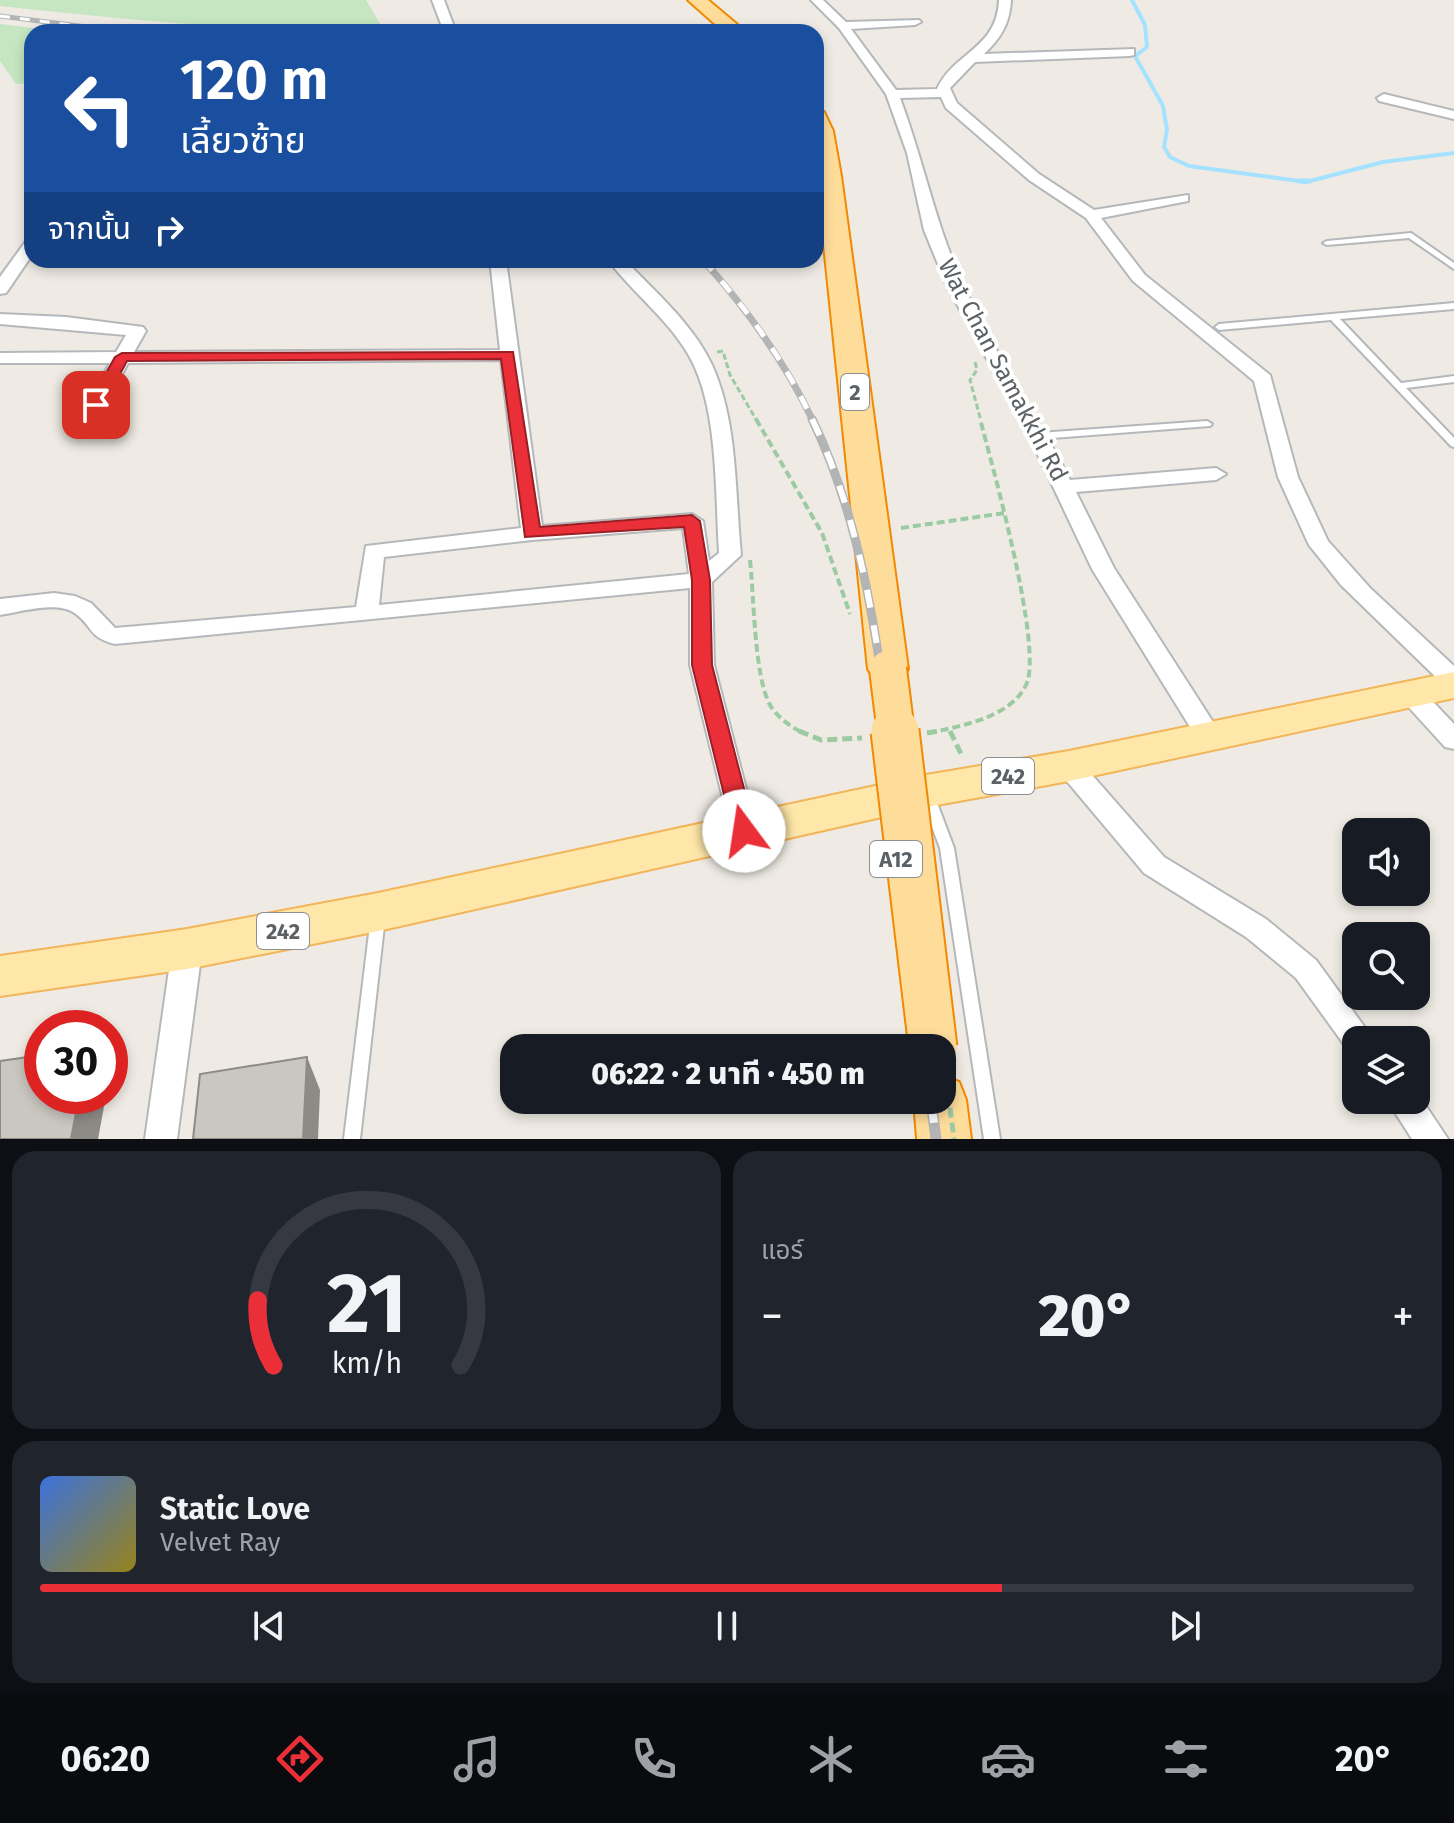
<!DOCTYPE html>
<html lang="th">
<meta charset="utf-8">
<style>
:root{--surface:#171b24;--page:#20242c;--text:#f1f3f6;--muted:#9ea1a6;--line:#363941;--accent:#ea2f38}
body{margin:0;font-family:"Fira Sans","Noto Sans Thai",sans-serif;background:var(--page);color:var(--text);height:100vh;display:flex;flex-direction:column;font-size:30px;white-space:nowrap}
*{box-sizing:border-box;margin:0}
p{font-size:26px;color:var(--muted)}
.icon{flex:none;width:44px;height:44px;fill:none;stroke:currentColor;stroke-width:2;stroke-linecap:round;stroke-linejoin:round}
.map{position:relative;height:1139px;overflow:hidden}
.panel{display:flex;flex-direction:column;gap:12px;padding:12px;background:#0d0f14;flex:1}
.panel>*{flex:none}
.guide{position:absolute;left:24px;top:24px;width:800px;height:244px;border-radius:24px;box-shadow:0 4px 12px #0003;background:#1a4fa0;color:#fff;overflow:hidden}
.controls{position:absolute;left:1342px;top:818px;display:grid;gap:16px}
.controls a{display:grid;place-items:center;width:88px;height:88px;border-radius:16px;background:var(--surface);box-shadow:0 4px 12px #0003;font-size:40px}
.speed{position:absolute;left:24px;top:1010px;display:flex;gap:16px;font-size:40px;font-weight:700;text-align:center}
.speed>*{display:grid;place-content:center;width:104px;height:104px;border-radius:50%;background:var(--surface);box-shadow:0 4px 12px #0003;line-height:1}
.speed .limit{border:12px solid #d22;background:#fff;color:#111}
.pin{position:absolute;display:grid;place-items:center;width:68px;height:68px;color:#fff;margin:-34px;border-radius:16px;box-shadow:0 4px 12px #0006}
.me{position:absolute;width:88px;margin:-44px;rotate:346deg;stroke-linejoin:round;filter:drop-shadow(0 0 6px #0008)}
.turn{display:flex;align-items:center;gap:28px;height:168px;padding:0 24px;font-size:36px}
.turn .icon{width:104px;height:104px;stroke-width:2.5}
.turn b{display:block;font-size:56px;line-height:68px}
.then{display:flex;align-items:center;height:76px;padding:0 24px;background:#0003;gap:16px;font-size:30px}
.big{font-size:60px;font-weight:800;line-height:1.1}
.panel .tile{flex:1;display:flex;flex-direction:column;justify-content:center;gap:12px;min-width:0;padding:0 28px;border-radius:24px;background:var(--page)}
.panel .dial{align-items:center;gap:0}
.dial svg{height:208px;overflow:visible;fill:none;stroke:var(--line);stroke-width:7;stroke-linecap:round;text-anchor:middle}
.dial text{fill:var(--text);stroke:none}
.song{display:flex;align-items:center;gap:24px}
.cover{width:96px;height:96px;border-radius:12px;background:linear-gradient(135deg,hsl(220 70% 55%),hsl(50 70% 35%))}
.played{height:8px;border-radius:4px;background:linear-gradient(90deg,var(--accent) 70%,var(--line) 70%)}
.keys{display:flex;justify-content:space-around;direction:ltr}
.heat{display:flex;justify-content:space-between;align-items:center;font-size:44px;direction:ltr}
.panel .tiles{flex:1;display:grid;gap:12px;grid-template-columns:1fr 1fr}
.tile:last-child{grid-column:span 2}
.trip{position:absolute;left:500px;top:1034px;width:456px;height:80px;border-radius:24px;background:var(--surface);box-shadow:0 4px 12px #0003;font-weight:800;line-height:80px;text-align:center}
.menu{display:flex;height:128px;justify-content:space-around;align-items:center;background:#090b0e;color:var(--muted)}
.menu .icon{width:56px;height:56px}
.menu .current{color:var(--accent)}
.menu b{font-size:36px;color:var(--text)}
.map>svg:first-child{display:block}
.green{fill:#c5e6c1}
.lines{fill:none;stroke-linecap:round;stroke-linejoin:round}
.stream-far1{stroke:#a4e2ff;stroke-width:4}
.stream{stroke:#a4e2ff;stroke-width:5}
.service-casing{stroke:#b5b8bb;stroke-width:4}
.minor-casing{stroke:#b5b8bb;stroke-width:4}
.primary-casing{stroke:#f2b55a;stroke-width:4}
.trunk-casing{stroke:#f38900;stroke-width:4}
.path-far2{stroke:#9bcaa3;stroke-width:3;stroke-dasharray:6 3;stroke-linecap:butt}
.path-far1{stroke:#9bcaa3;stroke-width:4;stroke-dasharray:8 4;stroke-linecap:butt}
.path{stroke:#9bcaa3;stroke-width:5;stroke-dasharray:10 5;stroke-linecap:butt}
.service{fill:#fff;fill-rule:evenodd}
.minor{fill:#fff;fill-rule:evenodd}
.primary{fill:#ffe7a9;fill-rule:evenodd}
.trunk{fill:#fedd9b;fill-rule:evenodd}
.rail-far3-casing{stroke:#b3b4b5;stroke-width:5}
.rail-far2-casing{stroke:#b3b4b5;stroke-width:7}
.rail-far1-casing{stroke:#b3b4b5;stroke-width:9}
.rail-casing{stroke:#b3b4b5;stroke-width:11}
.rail-far3{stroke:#fff;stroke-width:3;stroke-dasharray:10;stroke-linecap:butt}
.rail-far2{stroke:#fff;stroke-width:5;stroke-dasharray:14;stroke-linecap:butt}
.rail-far1{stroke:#fff;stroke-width:6;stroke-dasharray:18;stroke-linecap:butt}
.rail{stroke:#fff;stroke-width:8;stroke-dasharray:23;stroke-linecap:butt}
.trunk-bridge-far1-casing{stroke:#f38900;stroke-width:40;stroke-linecap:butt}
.trunk-bridge-casing{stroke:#f38900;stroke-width:51;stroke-linecap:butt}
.path-bridge{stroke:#9bcaa3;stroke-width:5;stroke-dasharray:10 5;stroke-linecap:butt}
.trunk-bridge-far1{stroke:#fedd9b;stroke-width:36}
.trunk-bridge{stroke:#fedd9b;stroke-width:47}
.shaded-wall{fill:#8d8b86}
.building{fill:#cac6c0;stroke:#8d8b86;stroke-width:2}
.route{fill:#ea2f38;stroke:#981f24;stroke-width:2}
.labels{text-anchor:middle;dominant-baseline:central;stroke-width:8;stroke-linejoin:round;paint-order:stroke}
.shield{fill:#fff;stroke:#8d9093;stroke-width:2}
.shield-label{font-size:22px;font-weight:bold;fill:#5c6165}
.street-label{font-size:24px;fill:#5c6165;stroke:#fff}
</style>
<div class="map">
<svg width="1454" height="1139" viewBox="0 0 1454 1139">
<rect width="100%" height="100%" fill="#efebe4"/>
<g class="green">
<path d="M0,0H366L385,32C256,32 128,20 0,6Z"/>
<path d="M0,24L66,32H32V83L16,84L0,61Z"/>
</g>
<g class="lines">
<path class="stream-far1" d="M1132,0L1145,25L1147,47L1135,56L1163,106L1167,130L1164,147L1170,157L1189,166L1306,182L1383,162L1454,153"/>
<path class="stream" d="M1299,181H1310"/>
<defs>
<g id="service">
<path d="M1411,233L1454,263V269L1409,238L1327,245L1323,243L1327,241Z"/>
<path d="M1454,303V309L1340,319L1401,383L1454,376V382L1406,388L1454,438V447L1451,446L1331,320L1219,330L1215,327L1219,324Z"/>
<path d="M1207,421L1212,424L1210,426L1039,439L1034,436L1039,433Z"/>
<path d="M927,790L932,791L934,795L954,848L1000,1139H984L940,848L920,795L922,791Z"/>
<path d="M378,911L383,913L385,917L360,1139H344L371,917L373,913Z"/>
</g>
<g id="minor">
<path d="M432,0H444L456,32H444Z"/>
<path d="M811,0H823L846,22L919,20L921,22L915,25L851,29L896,90L937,89C954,52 997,49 999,0H1011C1010,23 1001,38 984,54L1134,49V55L1130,56L975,62L950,88L957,103L1039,174L1094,210L1188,195V201L1101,218L1145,275L1270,375L1298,477L1328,541L1371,589L1454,666V689L1445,686L1341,585L1309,545L1278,477L1254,381L1133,281L1086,218L1029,180L946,108L941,97L900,98C923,159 935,223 962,282C992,351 1037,413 1070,480L1216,468L1226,474L1216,480L1076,492L1114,568L1222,736L1218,743L1209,745L1200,743L1092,569L1029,436L947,286L924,230L907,153L886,94L839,28Z"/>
<path d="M1384,94L1454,111V119L1379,101L1377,98Z"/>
<path d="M32,239V255L6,293L0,294V277L26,241Z"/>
<path d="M490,260H506L542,526L692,514L703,521L709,561L719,553C715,493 719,406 688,354C667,318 633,293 608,260H625C655,292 693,324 712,365C738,422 735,494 741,555L712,582L714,665L757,831L754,839L744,842L734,839L731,831L690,665V588L115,644C88,637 94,628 76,614C57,600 21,612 0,615V599L54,593L75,596L91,603L115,628L356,607L366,546L521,528L501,360L128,363L92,430L82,436L72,430L110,363H0V353L116,352L126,335L0,324V314L66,317L143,327L146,331L134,352L500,350ZM683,528L689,574L379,605L384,557L532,540Z"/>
<path d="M1412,686L1421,689L1454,724V749L1445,747L1403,701L1400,695L1403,689Z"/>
<path d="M1069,756L1078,759L1164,857L1266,919L1316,960L1374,1040H1356V1053L1348,1050L1296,978L1246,937L1144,873L1060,773L1056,766L1060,759Z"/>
<path d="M187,936L197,940L202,949L177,1139H145L172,949L177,940Z"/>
<path d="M1416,1091L1448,1139H1412L1387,1100H1416Z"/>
</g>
<path id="primary" d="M1454,672V698L1069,781L926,807L378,931L187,969L0,996V956L187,929L378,893L926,775L1069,751Z"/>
<g id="trunk">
<path d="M688,0H708L746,32H724Z"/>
<path d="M816,110L824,112L833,131L841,176L908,669L902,679L888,683L874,679L868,669L816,168Z"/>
<path d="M942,1076L959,1082L966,1100L971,1139H917L914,1100H942Z"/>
</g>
</defs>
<use href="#service" class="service-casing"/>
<use href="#minor" class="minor-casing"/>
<use href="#primary" class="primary-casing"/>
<use href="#trunk" class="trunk-casing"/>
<g class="path-far2">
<path d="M717,352L723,351L730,375L757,421"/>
<path d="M975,362L977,370L970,380L981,421"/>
</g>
<g class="path-far1">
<path d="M756,419L822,533L850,614"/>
<path d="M901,528L1005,513"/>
<path d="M750,560C754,595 754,676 770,705C777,717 791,727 803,733"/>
<path d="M929,733C960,726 1010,718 1026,685C1044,649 992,465 980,419"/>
</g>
<g class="path">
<path d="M799,731L821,740L862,738"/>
<path d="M950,731L963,758"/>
<path d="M927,733L939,731"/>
</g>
<use href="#service" class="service"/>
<use href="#minor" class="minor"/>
<use href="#primary" class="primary"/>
<use href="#trunk" class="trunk"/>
<defs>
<path id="rail-far3" d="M0,16L126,32"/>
<path id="rail-far2" d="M703,260C748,310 784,360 813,421"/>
<path id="rail-far1" d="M812,419C859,516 876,627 889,733"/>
<g id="rail">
<path d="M889,731L925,1048"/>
<path d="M931,1100L936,1139"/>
</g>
</defs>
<use href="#rail-far3" class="rail-far3-casing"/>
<use href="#rail-far2" class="rail-far2-casing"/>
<use href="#rail-far1" class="rail-far1-casing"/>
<use href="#rail" class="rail-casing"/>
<use href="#rail-far3" class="rail-far3"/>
<use href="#rail-far2" class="rail-far2"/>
<use href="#rail-far1" class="rail-far1"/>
<use href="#rail" class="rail"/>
<defs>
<path id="trunk-bridge-far1" d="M888,669L896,733"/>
<path id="trunk-bridge" d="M895,731L933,1048"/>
</defs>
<use href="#trunk-bridge-far1" class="trunk-bridge-far1-casing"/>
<use href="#trunk-bridge" class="trunk-bridge-casing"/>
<path class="path-bridge" d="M946,1078L954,1139"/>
<use href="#trunk-bridge-far1" class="trunk-bridge-far1"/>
<use href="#trunk-bridge" class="trunk-bridge"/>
</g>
<g class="shaded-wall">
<path d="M307,1057L320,1090L318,1139H303Z"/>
<path d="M79,1096H106L98,1139H71Z"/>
</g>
<g class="building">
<path d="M42,1055V1096H79L71,1139H0V1061Z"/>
<path d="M307,1057L303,1139H193L200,1074Z"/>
</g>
<path class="route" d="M513,352L540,527L692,515L700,521L710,580L712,665L755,831L752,837H736L733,831L692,665V580L684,527L525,537L501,359L127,361L101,409L88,405L115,357L122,353Z"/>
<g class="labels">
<g class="shield">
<rect x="841" y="374" width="28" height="36" rx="6"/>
<rect x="982" y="758" width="52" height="36" rx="6"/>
<rect x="870" y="841" width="52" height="36" rx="6"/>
<rect x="257" y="913" width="52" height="36" rx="6"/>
</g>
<g class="shield-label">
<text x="855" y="392">2</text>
<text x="1008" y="776">242</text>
<text x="896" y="859">A12</text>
<text x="283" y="931">242</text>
</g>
<g class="street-label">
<text transform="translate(1003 370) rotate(62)">Wat Chan Samakkhi Rd</text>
</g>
</g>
</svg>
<div class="controls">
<a><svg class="icon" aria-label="sound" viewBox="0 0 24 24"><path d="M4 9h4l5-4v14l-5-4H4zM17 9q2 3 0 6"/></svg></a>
<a><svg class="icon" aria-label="search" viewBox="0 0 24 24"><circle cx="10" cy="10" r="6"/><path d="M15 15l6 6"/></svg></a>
<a><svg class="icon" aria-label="layers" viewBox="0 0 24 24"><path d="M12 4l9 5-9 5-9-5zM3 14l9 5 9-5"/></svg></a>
</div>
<div class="speed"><div class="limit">30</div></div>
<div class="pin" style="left:96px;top:405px;background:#d93025"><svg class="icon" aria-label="arrive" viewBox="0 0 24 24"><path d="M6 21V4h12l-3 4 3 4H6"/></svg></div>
<svg class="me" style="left:744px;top:831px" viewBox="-20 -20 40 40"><circle r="19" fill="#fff"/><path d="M0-13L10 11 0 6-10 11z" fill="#ea2f38"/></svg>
<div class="trip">06:22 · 2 นาที · 450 m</div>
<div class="guide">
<div class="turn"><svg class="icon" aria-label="left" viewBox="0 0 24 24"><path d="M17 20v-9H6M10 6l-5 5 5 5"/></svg><div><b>120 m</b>เลี้ยวซ้าย</div></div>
<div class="then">จากนั้น<svg class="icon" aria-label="right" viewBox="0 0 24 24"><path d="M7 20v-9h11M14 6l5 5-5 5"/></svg></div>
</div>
</div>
<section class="panel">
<div class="tiles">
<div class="tile dial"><svg viewBox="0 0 100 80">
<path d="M14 69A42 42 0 1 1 86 69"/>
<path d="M14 69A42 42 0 0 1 8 44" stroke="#ea2f38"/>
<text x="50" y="56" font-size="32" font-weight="700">21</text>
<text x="50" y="72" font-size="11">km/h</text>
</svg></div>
<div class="tile"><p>แอร์</p>
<div class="heat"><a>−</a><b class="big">20°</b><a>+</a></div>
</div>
<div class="tile">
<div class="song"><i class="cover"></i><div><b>Static Love</b><p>Velvet Ray</p></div></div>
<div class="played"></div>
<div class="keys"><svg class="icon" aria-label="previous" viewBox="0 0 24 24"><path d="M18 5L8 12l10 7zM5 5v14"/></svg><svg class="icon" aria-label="pause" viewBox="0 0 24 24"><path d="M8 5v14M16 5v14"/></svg><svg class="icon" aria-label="next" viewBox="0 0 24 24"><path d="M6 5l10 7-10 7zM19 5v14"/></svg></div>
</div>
</div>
</section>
<nav class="menu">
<b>06:20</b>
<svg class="icon current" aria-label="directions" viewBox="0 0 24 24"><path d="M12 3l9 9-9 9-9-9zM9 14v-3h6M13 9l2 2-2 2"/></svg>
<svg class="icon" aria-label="music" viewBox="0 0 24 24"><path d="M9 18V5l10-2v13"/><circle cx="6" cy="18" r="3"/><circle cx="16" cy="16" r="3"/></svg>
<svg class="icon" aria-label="phone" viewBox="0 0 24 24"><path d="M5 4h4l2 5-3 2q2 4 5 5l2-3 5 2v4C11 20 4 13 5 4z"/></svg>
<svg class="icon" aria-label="climate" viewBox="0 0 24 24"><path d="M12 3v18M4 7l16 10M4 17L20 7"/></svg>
<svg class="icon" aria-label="car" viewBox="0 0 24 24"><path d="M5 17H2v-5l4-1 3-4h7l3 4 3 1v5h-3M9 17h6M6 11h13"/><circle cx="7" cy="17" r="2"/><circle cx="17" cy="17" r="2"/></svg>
<svg class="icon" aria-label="filters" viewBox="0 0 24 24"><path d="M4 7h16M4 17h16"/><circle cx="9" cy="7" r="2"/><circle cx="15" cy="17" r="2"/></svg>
<b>20°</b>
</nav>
